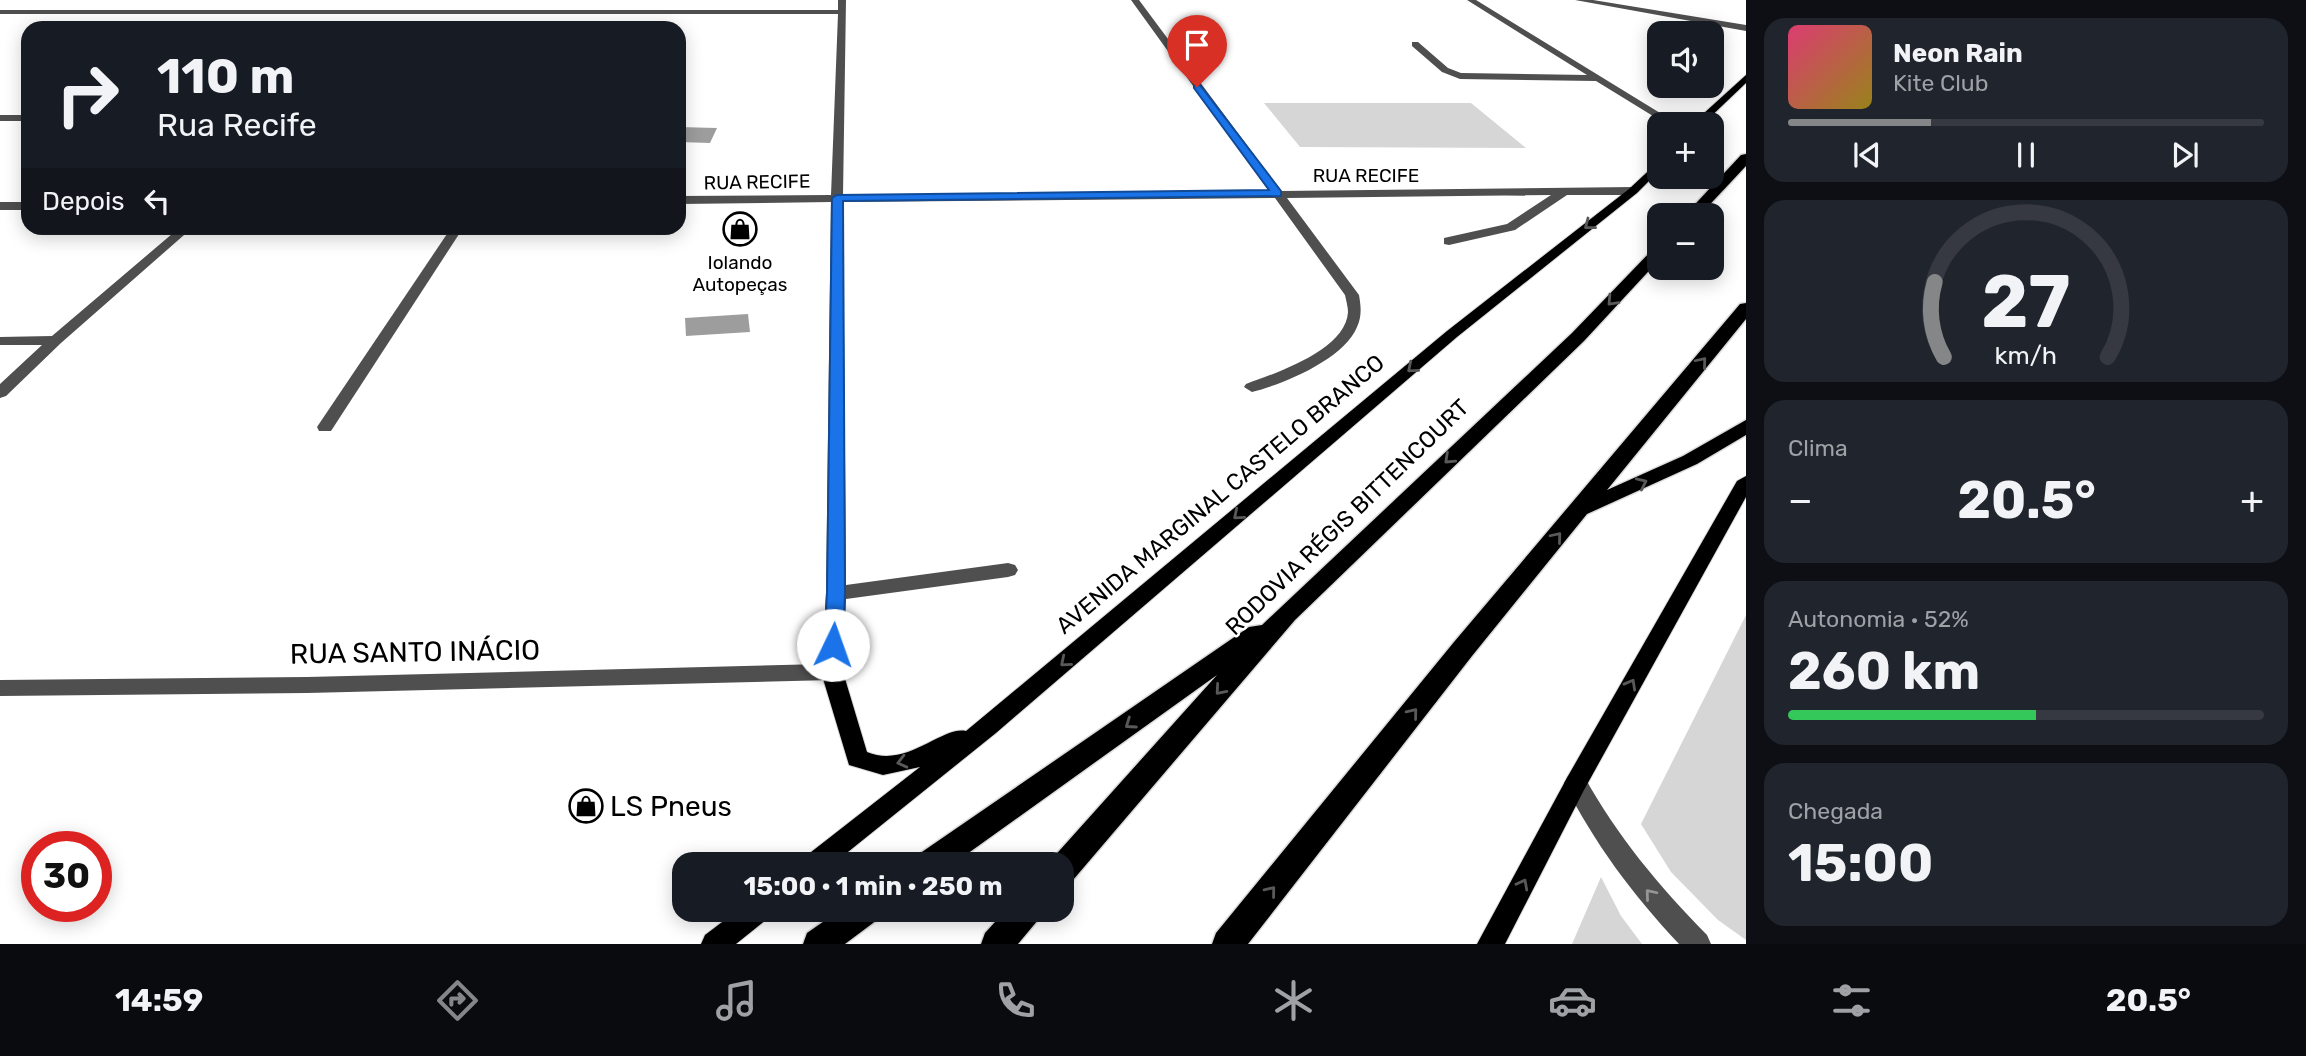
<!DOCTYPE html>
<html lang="pt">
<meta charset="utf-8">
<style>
:root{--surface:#171b24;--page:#20242c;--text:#f1f3f6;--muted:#9ea1a6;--line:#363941;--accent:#858687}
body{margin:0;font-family:Rubik,sans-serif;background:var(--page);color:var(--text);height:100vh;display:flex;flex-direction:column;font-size:26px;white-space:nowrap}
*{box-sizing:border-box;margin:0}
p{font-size:23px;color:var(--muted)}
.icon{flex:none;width:38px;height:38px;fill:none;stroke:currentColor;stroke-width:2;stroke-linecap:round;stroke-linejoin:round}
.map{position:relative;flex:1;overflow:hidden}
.details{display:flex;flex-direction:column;gap:18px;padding:18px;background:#0d0f14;width:560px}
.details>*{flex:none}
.guide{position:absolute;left:21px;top:21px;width:665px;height:214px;border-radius:21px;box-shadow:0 4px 18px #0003;background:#171b24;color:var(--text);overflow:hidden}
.controls{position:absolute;left:1647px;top:21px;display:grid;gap:14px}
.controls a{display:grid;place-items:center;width:77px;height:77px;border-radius:14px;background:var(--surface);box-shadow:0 4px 18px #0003;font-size:35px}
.speed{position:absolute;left:21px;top:831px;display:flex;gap:14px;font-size:35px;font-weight:700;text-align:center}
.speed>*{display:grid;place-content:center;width:91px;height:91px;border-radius:50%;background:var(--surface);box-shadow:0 4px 18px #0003;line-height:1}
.speed .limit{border:10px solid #d22;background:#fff;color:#111}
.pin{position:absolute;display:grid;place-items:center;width:60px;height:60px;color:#fff;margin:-72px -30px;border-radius:50% 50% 50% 0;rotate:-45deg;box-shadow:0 0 7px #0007}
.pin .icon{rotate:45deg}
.me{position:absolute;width:77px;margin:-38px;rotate:3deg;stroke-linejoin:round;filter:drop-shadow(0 0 5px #0008)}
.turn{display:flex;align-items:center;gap:24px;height:147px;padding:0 21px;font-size:32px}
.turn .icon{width:91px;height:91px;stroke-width:2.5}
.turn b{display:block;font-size:49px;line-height:60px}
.then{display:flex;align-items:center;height:66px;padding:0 21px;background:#0003;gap:14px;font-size:26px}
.big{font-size:52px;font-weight:700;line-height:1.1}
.details .tile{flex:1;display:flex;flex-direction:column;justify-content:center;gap:10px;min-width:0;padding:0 24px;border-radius:21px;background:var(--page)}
.details .dial{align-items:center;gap:0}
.dial svg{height:182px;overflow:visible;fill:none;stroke:var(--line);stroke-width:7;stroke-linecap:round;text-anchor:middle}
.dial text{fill:var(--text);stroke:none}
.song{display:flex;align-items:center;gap:21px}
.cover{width:84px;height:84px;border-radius:10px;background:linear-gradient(135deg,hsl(340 70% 55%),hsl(50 70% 35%))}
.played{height:7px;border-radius:4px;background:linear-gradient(90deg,var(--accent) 30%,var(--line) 30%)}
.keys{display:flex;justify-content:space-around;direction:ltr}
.heat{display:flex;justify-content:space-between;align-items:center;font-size:38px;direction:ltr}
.charge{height:10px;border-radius:5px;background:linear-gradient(90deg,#34c759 52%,var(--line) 0)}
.trip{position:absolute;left:672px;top:852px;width:402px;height:70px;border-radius:21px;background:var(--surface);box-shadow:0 4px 18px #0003;font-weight:700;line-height:70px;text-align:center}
.tab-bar{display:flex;height:112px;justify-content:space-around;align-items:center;background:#090b0e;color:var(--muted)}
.tab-bar .icon{width:49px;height:49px}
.tab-bar .on{color:var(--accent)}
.tab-bar b{font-size:32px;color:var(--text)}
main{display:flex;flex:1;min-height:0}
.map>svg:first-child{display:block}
.green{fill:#d6d6d6}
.water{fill:#9d9d9d}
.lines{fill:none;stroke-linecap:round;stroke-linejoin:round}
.major-casing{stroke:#dbdbdb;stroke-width:2}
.highway-casing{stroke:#dbdbdb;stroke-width:3}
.minor{fill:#4f4f4f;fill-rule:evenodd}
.major{fill:#000;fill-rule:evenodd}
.highway{fill:#000;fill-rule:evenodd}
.oneway{stroke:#595959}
.oneway2{stroke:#959595}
.route{fill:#1a73e8;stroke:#114b97;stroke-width:2}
.labels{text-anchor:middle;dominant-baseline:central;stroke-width:5;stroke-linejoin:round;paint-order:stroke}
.far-street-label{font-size:19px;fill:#000;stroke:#fff}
.far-poi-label{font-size:19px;fill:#000;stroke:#fff}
.street-label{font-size:23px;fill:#000;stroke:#fff}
.near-street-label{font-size:28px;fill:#000;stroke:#fff}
.near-poi-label{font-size:28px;fill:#000;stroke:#fff;text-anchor:start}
</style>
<main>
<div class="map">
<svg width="1746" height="944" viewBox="0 0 1746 944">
<rect width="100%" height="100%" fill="#fff"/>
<g class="green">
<path d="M1264,103H1471L1526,148L1300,147Z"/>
<path d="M1746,615V940L1718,920L1671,872L1641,824Z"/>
<path d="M1601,877L1621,916L1642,944H1572Z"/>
</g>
<g class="water">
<path d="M679,127L717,128L710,143L679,142Z"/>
<path d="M748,314L750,332L686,336L685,318Z"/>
</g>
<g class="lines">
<defs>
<g id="major">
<path d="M1746,75V83L1703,124H1692Z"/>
<path d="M1659,161V171L1637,193L1457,337L996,733L833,864H802L806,856L920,767L883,775L849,765L821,672L824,666L832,664L840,666L843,672L867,752C907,769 941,726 966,731L1447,331L1629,189Z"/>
<path d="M1746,476V497L1584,790L1505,944H1477L1568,776L1737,481Z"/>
<path d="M738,910H771L767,919L736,944H701L705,935Z"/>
</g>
<g id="highway">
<path d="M1746,154V166L1700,215H1685L1741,155Z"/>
<path d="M1659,246V260L1584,341L1295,620L1073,880L1062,884V864H1049L1051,860L1217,675L953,864H915L919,854L1249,627L1262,625L1572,333L1654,248Z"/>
<path d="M1746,303V319L1607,490L1683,456L1746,420V435L1697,464L1587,514L1472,656L1248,944H1212L1216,933L1454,642L1740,304Z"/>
<path d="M840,910H882L877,920L845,944H803L807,933Z"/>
<path d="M1006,910H1043L1038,920L1018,944H981L985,933Z"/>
</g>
</defs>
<use href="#major" class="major-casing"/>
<use href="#highway" class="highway-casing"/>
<g class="minor">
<path d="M838,0H846L843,195L1269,191L1131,0H1139L1281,191L1633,187L1639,191L1633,195H1567L1515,230L1449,245L1444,244V238L1507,224L1551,195L1287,198L1359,295C1361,307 1362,316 1357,327C1344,359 1284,384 1252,392L1244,387L1246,384C1276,373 1346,350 1348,312C1348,307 1346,300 1345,295L1275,198L843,202L846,585L1008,563L1015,565L1018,570L1015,575L1008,577L846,599L843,672L840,678L832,680L307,693L0,696V680L307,677L822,664L826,593L831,202L679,204V196L831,195L838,14H0V10H838Z"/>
<path d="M1467,0H1476L1678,124H1666L1596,81L1460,79L1442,72L1412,46V42H1418L1448,68L1461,73L1587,75Z"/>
<path d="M1575,0H1593L1746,25V31Z"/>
<rect x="0" y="115" width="28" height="6"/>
<rect x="0" y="202" width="28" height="8"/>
<path d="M179,228H192L61,343L6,396L0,398V384L42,345H0V337L52,336Z"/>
<path d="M451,228H463L331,431H319L317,427Z"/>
<path d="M1576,773L1584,776C1617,836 1659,886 1707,935L1711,944H1679C1633,895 1594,843 1564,783L1568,776Z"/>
</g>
<use href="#major" class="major"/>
<use href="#highway" class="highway"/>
</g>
<defs><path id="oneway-chevron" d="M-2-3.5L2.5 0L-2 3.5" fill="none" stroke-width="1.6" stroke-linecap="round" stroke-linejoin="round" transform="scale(1.75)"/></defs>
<g class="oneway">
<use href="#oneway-chevron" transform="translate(1589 225) rotate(142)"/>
<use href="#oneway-chevron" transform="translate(1612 301) rotate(133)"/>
<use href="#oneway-chevron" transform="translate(1702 362) rotate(-50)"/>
<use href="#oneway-chevron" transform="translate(1412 368) rotate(140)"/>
<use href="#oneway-chevron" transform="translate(1449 459) rotate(137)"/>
<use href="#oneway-chevron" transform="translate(1642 483) rotate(-25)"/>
<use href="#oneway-chevron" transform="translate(1238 515) rotate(140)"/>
<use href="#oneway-chevron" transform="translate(1557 537) rotate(-50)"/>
<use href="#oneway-chevron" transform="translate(1065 662) rotate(140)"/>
<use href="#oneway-chevron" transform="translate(1631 684) rotate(-61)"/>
<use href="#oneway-chevron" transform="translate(1220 690) rotate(131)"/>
<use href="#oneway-chevron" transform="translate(1413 713) rotate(-51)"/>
<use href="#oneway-chevron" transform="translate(1130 724) rotate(145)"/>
<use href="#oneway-chevron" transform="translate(902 762) rotate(166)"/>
<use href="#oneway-chevron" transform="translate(1523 884) rotate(-62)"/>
<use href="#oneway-chevron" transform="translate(1271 891) rotate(-51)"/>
</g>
<use class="oneway2" href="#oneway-chevron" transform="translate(1650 894) rotate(-130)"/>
<path class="route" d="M1194,85H1200L1281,191V196L843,201L845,593L843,645L840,650H827L824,645L827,593L832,198L837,195L1269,190L1194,88Z"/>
<defs>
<symbol id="shop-ring" viewBox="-11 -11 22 22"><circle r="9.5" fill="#fff" stroke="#000" stroke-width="1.5"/><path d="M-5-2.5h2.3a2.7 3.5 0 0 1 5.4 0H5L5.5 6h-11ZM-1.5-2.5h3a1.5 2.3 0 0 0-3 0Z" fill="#000"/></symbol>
</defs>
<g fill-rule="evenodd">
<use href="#shop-ring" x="721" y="210" width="38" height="38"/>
<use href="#shop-ring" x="567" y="787" width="38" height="38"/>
</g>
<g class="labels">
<g class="far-street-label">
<text x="1366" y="175">RUA RECIFE</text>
<text transform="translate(757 182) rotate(-1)">RUA RECIFE</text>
</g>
<g class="far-poi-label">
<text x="740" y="262">Iolando<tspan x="740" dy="22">Autopeças</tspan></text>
</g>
<g class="street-label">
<text transform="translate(1220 494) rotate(-40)">AVENIDA MARGINAL CASTELO BRANCO</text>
<text transform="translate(1347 517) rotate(-44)">RODOVIA RÉGIS BITTENCOURT</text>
</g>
<g class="near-street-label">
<text transform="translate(415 652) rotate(-1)">RUA SANTO INÁCIO</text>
</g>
<g class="near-poi-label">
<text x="610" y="806">LS Pneus</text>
</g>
</g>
</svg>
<div class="controls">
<a><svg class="icon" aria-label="sound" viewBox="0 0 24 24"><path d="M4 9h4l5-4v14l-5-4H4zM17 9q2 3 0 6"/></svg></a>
<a>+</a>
<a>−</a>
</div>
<div class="speed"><div class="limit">30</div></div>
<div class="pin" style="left:1197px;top:87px;background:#d93025"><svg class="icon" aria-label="arrive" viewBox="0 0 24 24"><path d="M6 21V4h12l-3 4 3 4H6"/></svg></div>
<svg class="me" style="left:833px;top:645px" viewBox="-20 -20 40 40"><circle r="19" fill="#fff"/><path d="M0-13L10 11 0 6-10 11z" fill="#1a73e8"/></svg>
<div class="trip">15:00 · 1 min · 250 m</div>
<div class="guide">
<div class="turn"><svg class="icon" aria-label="right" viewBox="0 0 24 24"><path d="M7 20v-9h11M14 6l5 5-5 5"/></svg><div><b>110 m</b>Rua Recife</div></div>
<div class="then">Depois<svg class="icon" aria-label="left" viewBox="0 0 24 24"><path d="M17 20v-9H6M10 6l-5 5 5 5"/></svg></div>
</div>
</div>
<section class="details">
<div class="tile">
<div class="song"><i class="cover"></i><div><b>Neon Rain</b><p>Kite Club</p></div></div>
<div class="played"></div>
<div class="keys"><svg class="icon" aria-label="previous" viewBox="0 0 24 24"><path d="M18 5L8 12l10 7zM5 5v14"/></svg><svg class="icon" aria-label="pause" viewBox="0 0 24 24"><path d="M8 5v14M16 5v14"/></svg><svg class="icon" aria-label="next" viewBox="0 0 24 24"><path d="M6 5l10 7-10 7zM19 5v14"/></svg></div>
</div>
<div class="tile dial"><svg viewBox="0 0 100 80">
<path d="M14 69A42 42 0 1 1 86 69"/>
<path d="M14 69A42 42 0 0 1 10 36" stroke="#858687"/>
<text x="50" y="56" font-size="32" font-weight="700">27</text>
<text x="50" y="72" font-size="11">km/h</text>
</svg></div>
<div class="tile"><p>Clima</p>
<div class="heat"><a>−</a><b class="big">20.5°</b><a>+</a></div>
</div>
<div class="tile"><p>Autonomia · 52%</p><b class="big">260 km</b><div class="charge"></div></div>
<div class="tile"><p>Chegada</p><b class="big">15:00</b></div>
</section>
</main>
<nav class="tab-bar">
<b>14:59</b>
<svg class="icon on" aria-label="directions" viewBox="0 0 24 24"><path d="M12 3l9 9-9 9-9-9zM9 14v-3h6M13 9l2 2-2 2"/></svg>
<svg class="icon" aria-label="music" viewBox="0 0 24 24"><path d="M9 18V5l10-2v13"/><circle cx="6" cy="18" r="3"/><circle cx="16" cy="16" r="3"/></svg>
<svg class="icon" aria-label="phone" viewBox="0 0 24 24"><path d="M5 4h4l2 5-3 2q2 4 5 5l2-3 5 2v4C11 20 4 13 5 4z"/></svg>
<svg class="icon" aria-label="climate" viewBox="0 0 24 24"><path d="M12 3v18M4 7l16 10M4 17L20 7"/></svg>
<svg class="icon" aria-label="car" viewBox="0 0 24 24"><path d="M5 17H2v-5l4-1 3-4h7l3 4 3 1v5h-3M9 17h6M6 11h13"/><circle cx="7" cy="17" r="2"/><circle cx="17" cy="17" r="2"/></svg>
<svg class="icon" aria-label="filters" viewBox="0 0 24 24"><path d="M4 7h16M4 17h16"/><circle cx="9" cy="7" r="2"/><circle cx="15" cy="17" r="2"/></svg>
<b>20.5°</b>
</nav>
